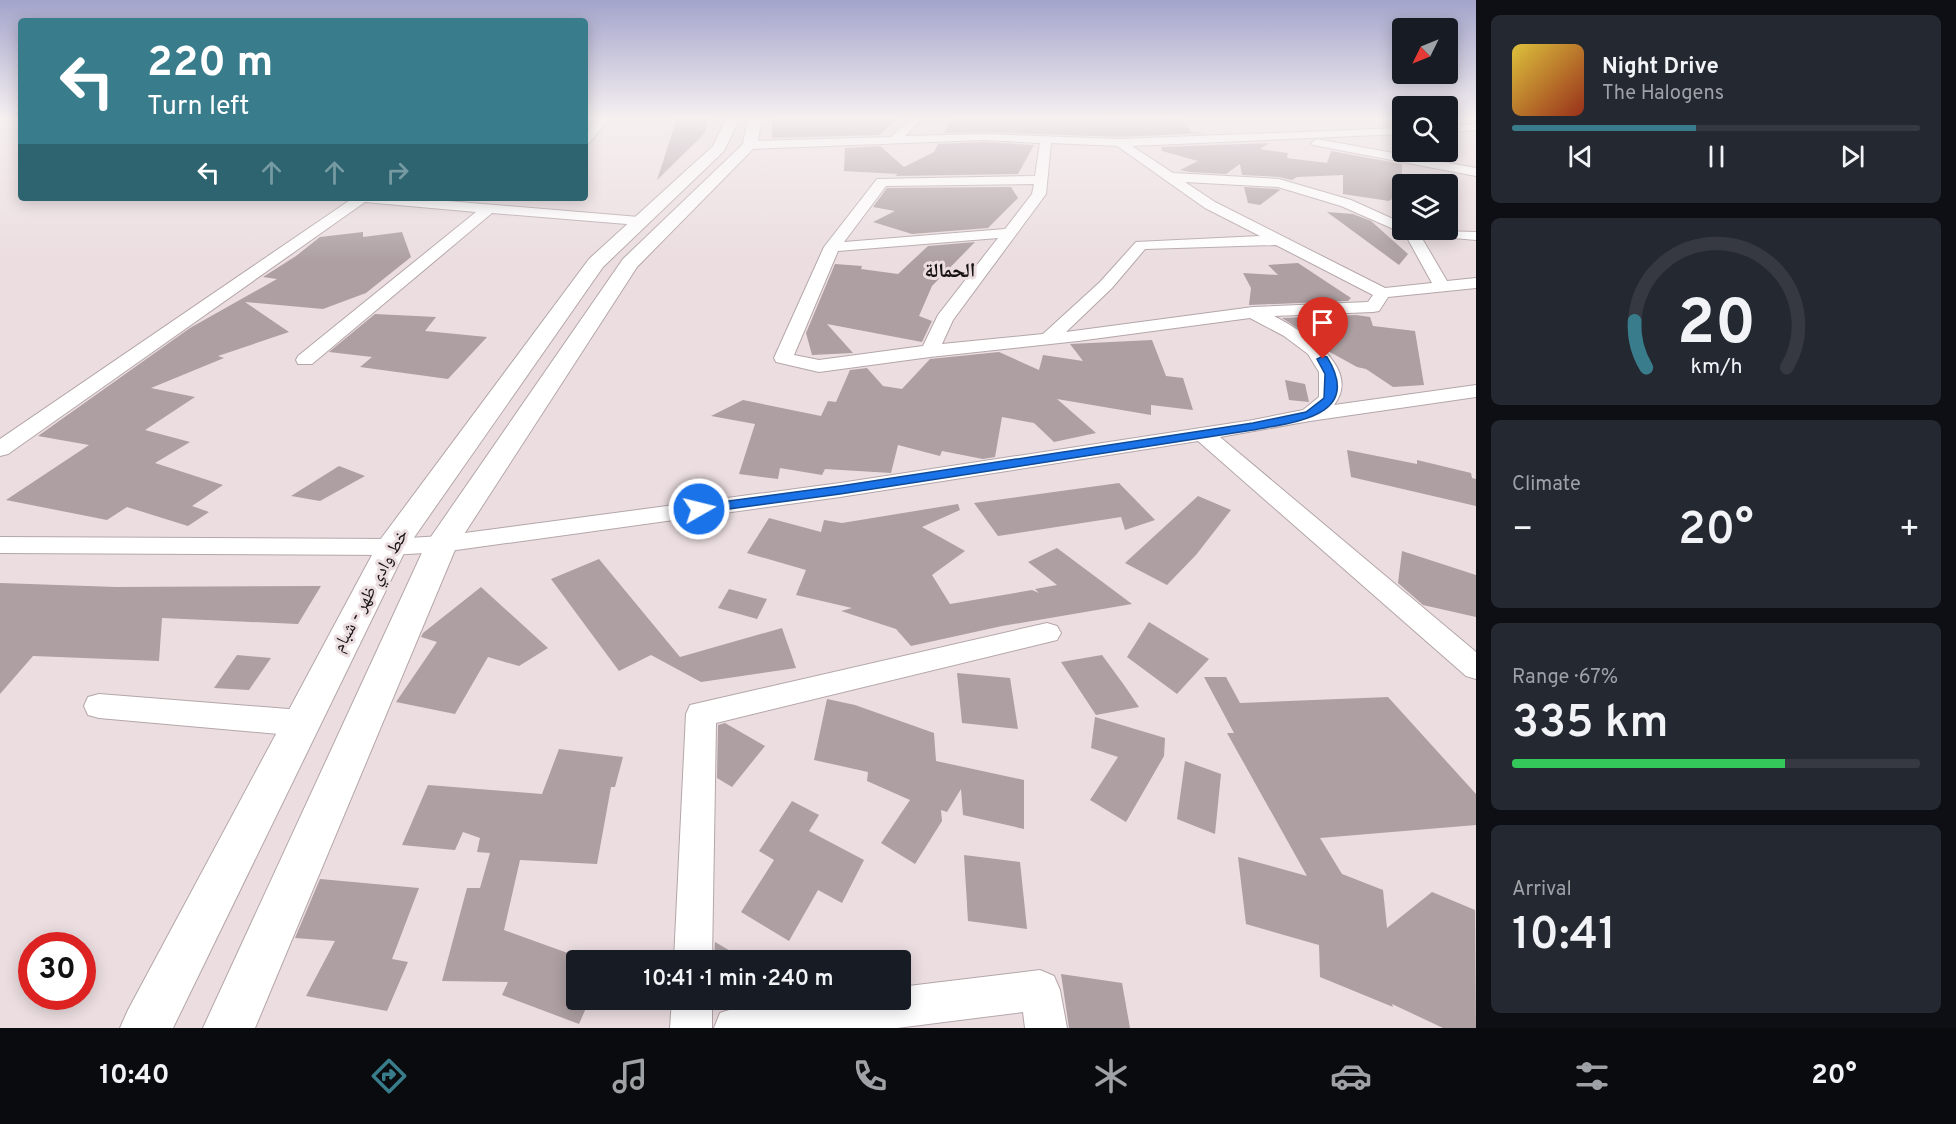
<!DOCTYPE html>
<meta charset="utf-8">
<style>
:root{--surface:#171b24;--page:#242831;--text:#f1f3f6;--muted:#9ea1a6;--line:#363941;--accent:#397d8c}
body{margin:0;font-family:Overpass,"Noto Naskh Arabic",sans-serif;background:var(--page);color:var(--text);height:100vh;display:flex;flex-direction:column;font-size:22px;white-space:nowrap}
*{box-sizing:border-box;margin:0}
p{font-size:20px;color:var(--muted)}
.icon{flex:none;width:33px;height:33px;fill:none;stroke:currentColor;stroke-width:2;stroke-linecap:round;stroke-linejoin:round}
.map{position:relative;flex:1;overflow:hidden}
.panel{display:flex;flex-direction:column;gap:15px;padding:15px;background:#0d0f14;width:480px}
.panel>*{flex:none}
.banner{position:absolute;left:18px;top:18px;width:570px;height:183px;border-radius:6px;box-shadow:0 3px 15px #0003;background:#397d8c;color:#fff;overflow:hidden}
.needle{width:39px;rotate:227deg}
.tools{position:absolute;left:1392px;top:18px;display:grid;gap:12px}
.tools a{display:grid;place-items:center;width:66px;height:66px;border-radius:6px;background:var(--surface);box-shadow:0 3px 15px #0003;font-size:30px}
.speed{position:absolute;left:18px;top:932px;display:flex;gap:12px;font-size:30px;font-weight:700;text-align:center}
.speed>*{display:grid;place-content:center;width:78px;height:78px;border-radius:50%;background:var(--surface);box-shadow:0 3px 15px #0003;line-height:1}
.speed .limit{border:9px solid #d22;background:#fff;color:#111}
.pin{position:absolute;display:grid;place-items:center;width:51px;height:51px;color:#fff;margin:-62px -26px;border-radius:50% 50% 50% 0;rotate:-45deg;box-shadow:0 0 6px #0007}
.pin .icon{rotate:45deg}
.me{position:absolute;width:66px;margin:-33px;rotate:82deg;stroke-linejoin:round;filter:drop-shadow(0 0 4px #0008)}
.turn{display:flex;align-items:center;gap:21px;height:126px;padding:0 30px;font-size:27px}
.turn .icon{width:78px;height:78px;stroke-width:2.5}
.turn b{display:block;font-size:42px;line-height:51px}
.lanes{display:flex;align-items:center;height:57px;padding:0 30px;background:#0003;justify-content:center;gap:30px;direction:ltr}
.lanes .off{opacity:.35}
.big{font-size:45px;font-weight:600;line-height:1.1}
.panel .widget{flex:1;display:flex;flex-direction:column;justify-content:center;gap:9px;min-width:0;padding:0 21px;border-radius:9px;background:var(--page)}
.panel .dial{align-items:center;gap:0}
.dial svg{height:156px;overflow:visible;fill:none;stroke:var(--line);stroke-width:7;stroke-linecap:round;text-anchor:middle}
.dial text{fill:var(--text);stroke:none}
.song{display:flex;align-items:center;gap:18px}
.cover{width:72px;height:72px;border-radius:9px;background:linear-gradient(135deg,hsl(50 70% 55%),hsl(10 70% 35%))}
.played{height:6px;border-radius:3px;background:linear-gradient(90deg,var(--accent) 45%,var(--line) 45%)}
.keys{display:flex;justify-content:space-around;direction:ltr}
.heat{display:flex;justify-content:space-between;align-items:center;font-size:33px;direction:ltr}
.charge{height:9px;border-radius:4px;background:linear-gradient(90deg,#34c759 67%,var(--line) 0)}
.trip{position:absolute;left:566px;top:950px;width:345px;height:60px;border-radius:6px;background:var(--surface);box-shadow:0 3px 15px #0003;font-weight:600;line-height:60px;text-align:center}
.tab-bar{display:flex;height:96px;justify-content:space-around;align-items:center;background:#090b0e;color:var(--muted)}
.tab-bar .icon{width:42px;height:42px}
.tab-bar .current{color:var(--accent)}
.tab-bar b{font-size:27px;color:var(--text)}
main{display:flex;flex:1;min-height:0}
.map>svg:first-child{display:block}
.building{fill:#ad9fa2}
.lines{fill:none;stroke-linecap:round;stroke-linejoin:round}
.minor-casing{stroke:#b4a6a9;stroke-width:2}
.major-casing{stroke:#b4a6a9;stroke-width:2}
.minor{fill:#fff;fill-rule:evenodd}
.major{fill:#fff;fill-rule:evenodd}
.route{fill:#1a73e8;stroke:#114b97;stroke-width:1.5}
.labels{text-anchor:middle;dominant-baseline:central;stroke-width:6;stroke-linejoin:round;paint-order:stroke}
.street-label{font-size:18px;fill:#171213;stroke:#ebdde0}
.far-district-label{font-size:20px;font-weight:bold;fill:#171213;stroke:#ebdde0}
</style>
<main>
<div class="map">
<svg width="1476" height="1028" viewBox="0 0 1476 1028">
<rect width="100%" height="100%" fill="#ebdde0"/>
<g class="building">
<path d="M677,118H708L705,133L657,180Z"/>
<path d="M799,118H898L879,135L772,138V120Z"/>
<path d="M952,118L1180,119L1192,132L1208,133L1120,137L984,132L944,133Z"/>
<path d="M984,142L1034,145L1018,174L895,176L898,174L844,171L845,148L880,146L904,167L934,152L938,144Z"/>
<path d="M1269,143L1260,149L1288,153L1287,158L1327,163L1331,151L1402,164V193L1389,201L1343,194V175L1297,177L1292,180L1279,177L1242,175L1240,164L1226,174L1189,172L1180,170L1198,161L1162,151L1161,147Z"/>
<path d="M1011,187L1018,198L988,228L912,234L873,222L895,211L873,207L887,188Z"/>
<path d="M1244,187L1278,189L1280,190L1260,205L1248,203Z"/>
<path d="M1327,212L1353,214L1371,221L1408,254L1399,265Z"/>
<path d="M363,232V237L402,232L411,257L366,293L323,309L245,302L289,332L218,356L224,358L151,388L195,397L145,430L190,442L155,463L223,485L192,506L209,512L188,526L127,507L107,520L6,500L89,445L38,436L190,328L277,279L263,277L296,256L320,237Z"/>
<path d="M975,242L932,286L919,316L932,321L922,342L827,324L853,353L812,355L806,333L835,264L862,266L861,269L898,274L928,246Z"/>
<path d="M1298,263L1351,298L1348,301L1249,305L1251,288L1243,273L1278,275L1268,265Z"/>
<path d="M375,314L436,317L425,331L487,337L448,379L360,367L372,357L329,352Z"/>
<path d="M1356,315L1370,317L1373,326L1415,331L1424,385L1393,387L1366,369L1357,367L1328,351L1314,339L1282,318Z"/>
<path d="M1152,340L1166,376L1183,378L1193,410L1151,405V415L1057,399L1096,433L1054,442L1034,423L1002,417L995,457L983,459L942,451L940,456L898,445L891,473L825,469L822,475L780,468L778,479L739,474L755,424L711,416L743,400L821,416L828,401L836,402L850,370L867,368L883,386L902,389L930,359L999,352L1039,370L1043,355L1083,361L1070,344Z"/>
<path d="M1285,380L1305,384L1309,402L1289,400Z"/>
<path d="M1347,450L1417,464V460L1471,473L1472,478L1476,479V506L1351,477Z"/>
<path d="M339,466L365,476L320,501L291,496Z"/>
<path d="M1119,483L1155,520L1125,530L1121,517L998,536L974,503Z"/>
<path d="M1198,496L1231,510L1196,555L1167,585L1125,563Z"/>
<path d="M958,504L960,510L922,527L965,551L932,575L950,604L1032,590L1039,593L1035,589L1057,585L1028,562L1057,548L1132,604L1002,626L911,646L896,629L841,611L852,608L796,595L806,570L747,553L769,518L821,532L824,520L842,523Z"/>
<path d="M1402,551L1476,575V617L1423,605L1398,583Z"/>
<path d="M599,559L680,657L782,628L796,668L701,682L651,655L619,671L551,579Z"/>
<path d="M0,583L116,587L321,586L298,624L162,618L159,661L33,656L0,694Z"/>
<path d="M481,587L548,648L519,666L488,657L455,714L396,702L437,642L421,637L423,633Z"/>
<path d="M729,589L767,599L757,619L718,608Z"/>
<path d="M1149,622L1209,659L1177,694L1127,657Z"/>
<path d="M237,655L271,658L249,690L214,688Z"/>
<path d="M1102,655L1124,685L1139,707L1096,715L1061,662Z"/>
<path d="M957,673L1010,678L1018,729L962,723Z"/>
<path d="M1204,677H1226L1240,703L1388,697L1476,794V825L1320,838L1342,874L1383,890L1387,928L1432,892L1475,910L1476,1028H1443L1392,1004L1393,1007L1320,977L1319,945L1246,924L1238,857L1307,876L1227,733H1234Z"/>
<path d="M827,699L855,705L934,733L936,761L1024,780V829L963,815L961,789L947,812L941,810L942,821L915,864L881,843L910,800L867,781L868,772L814,760Z"/>
<path d="M1095,717L1165,738L1164,756L1126,822L1090,800L1118,757L1091,748Z"/>
<path d="M725,723L765,746L732,787L717,778L718,725Z"/>
<path d="M559,749L623,757L615,787H611L597,864L520,860L504,930L576,956V999H590L579,1024L502,995L508,982L442,981L467,888H480L490,853L477,852L480,838L463,832L455,850L402,845L428,785L542,794Z"/>
<path d="M1185,761L1221,774L1215,834L1177,819Z"/>
<path d="M792,801L819,815L809,831L864,860L842,903L818,890L789,941L741,912L774,860L759,851Z"/>
<path d="M964,855L1020,862L1027,929L968,921Z"/>
<path d="M320,879L419,888L392,959L408,962L387,1011L306,996L335,941L295,938Z"/>
<path d="M715,942L746,960H714Z"/>
<path d="M1061,974L1122,983L1130,1028H1069Z"/>
</g>
<g class="lines">
<defs>
<g id="minor">
<path d="M599,118H610L589,143L585,144V134Z"/>
<path d="M911,118H923L905,136L984,134L1120,139L1402,128V134L1132,146L1173,173L1279,179L1351,200L1402,223V230L1476,232V240L1420,235L1447,281L1476,278V288L1388,297L1379,311L1373,312L1274,316C1302,331 1363,367 1334,405L1476,385V397L1310,421L1220,437L1476,652V679L1466,676L1198,441L840,497L442,552L391,555L0,553V537L391,539L442,536L840,483L1253,420L1303,410L1319,397V372L1308,354L1284,336L1250,318L1078,341L930,357L819,372L776,362L774,358L824,247L877,179L1035,176L1040,143L984,140L750,149L744,145L750,141L891,137ZM1051,143L1117,146L1205,208L1260,236L1136,242L1100,282L1043,334L942,344L953,320L1046,194ZM1185,182L1278,187L1341,206L1405,234L1432,283L1385,288L1215,202ZM1034,184L1032,194L1005,229L844,242L886,186ZM998,238L938,315L923,346L819,360L794,355L838,251ZM1276,245L1373,295L1368,302L1253,307L1066,332L1112,288L1145,249Z"/>
<path d="M1476,124V130L1448,132V126Z"/>
<path d="M1317,139L1476,168V176L1313,145L1311,143Z"/>
<path d="M353,198H411L639,217L646,221L639,225L492,213L312,364H298L296,360L298,356L476,212L365,202L8,454L0,456V439Z"/>
<path d="M1047,623L1057,626L1061,633L1057,640L716,723L712,960H674L686,714L690,705Z"/>
<path d="M99,694L301,710L312,714L316,723L312,732L301,736L99,718L88,715L84,706L88,697Z"/>
<path d="M1040,970L1054,976L1060,990L1067,1028H1025L1023,1012L897,1028H714L720,1013C768,994 848,999 900,999V987Z"/>
<path d="M672,999H712V1028H670Z"/>
</g>
<g id="major">
<path d="M726,118H740L724,151L603,267L406,549L173,1028H120L128,1010L380,540L589,259L713,146Z"/>
<path d="M748,118H762L757,145L637,267L457,545L255,1028H203L426,544L623,259L743,144Z"/>
</g>
</defs>
<use href="#minor" class="minor-casing"/>
<use href="#major" class="major-casing"/>
<use href="#minor" class="minor"/>
<use href="#major" class="major"/>
</g>
<linearGradient id="sky" x2="0" y2="1"><stop stop-color="#a3a4cb"/><stop offset="0.45" stop-color="#f6f0f1"/><stop offset="1" stop-color="#f6f0f1" stop-opacity="0"/></linearGradient>
<rect width="1476" height="262" fill="url(#sky)"/>
<path class="route" d="M1323,356L1327,357C1364,417 1294,422 1253,430L840,494L699,513L693,509L699,505L840,486L1253,423L1306,412L1324,398L1325,374L1317,359Z"/>
<g class="labels">
<g class="street-label">
<text transform="translate(371 591) rotate(-61)">خط وادي ظهر - شبام</text>
</g>
<g class="far-district-label">
<text x="950" y="272">الحمالة</text>
</g>
</g>
</svg>
<div class="tools">
<a><svg class="needle" viewBox="-14 -14 28 28"><path d="M0-13l5 13h-10z" fill="#e53935"/><path d="M0 13l5-13h-10z" fill="#9ea1a6"/></svg></a>
<a><svg class="icon" aria-label="search" viewBox="0 0 24 24"><circle cx="10" cy="10" r="6"/><path d="M15 15l6 6"/></svg></a>
<a><svg class="icon" aria-label="layers" viewBox="0 0 24 24"><path d="M12 4l9 5-9 5-9-5zM3 14l9 5 9-5"/></svg></a>
</div>
<div class="speed"><div class="limit">30</div></div>
<div class="pin" style="left:1323px;top:359px;background:#d93025"><svg class="icon" aria-label="arrive" viewBox="0 0 24 24"><path d="M6 21V4h12l-3 4 3 4H6"/></svg></div>
<svg class="me" style="left:699px;top:509px" viewBox="-20 -20 40 40"><circle r="17" fill="#1a73e8" stroke="#fff" stroke-width="3"/><path d="M0-11L8 9 0 5-8 9z" fill="#fff"/></svg>
<div class="trip">10:41 · 1 min · 240 m</div>
<div class="banner">
<div class="turn"><svg class="icon" aria-label="left" viewBox="0 0 24 24"><path d="M17 20v-9H6M10 6l-5 5 5 5"/></svg><div><b>220 m</b>Turn left</div></div>
<div class="lanes"><svg class="icon" aria-label="left" viewBox="0 0 24 24"><path d="M17 20v-9H6M10 6l-5 5 5 5"/></svg><svg class="icon off" aria-label="ahead" viewBox="0 0 24 24"><path d="M12 20V5M6 11l6-6 6 6"/></svg><svg class="icon off" aria-label="ahead" viewBox="0 0 24 24"><path d="M12 20V5M6 11l6-6 6 6"/></svg><svg class="icon off" aria-label="right" viewBox="0 0 24 24"><path d="M7 20v-9h11M14 6l5 5-5 5"/></svg></div>
</div>
</div>
<section class="panel">
<div class="widget">
<div class="song"><i class="cover"></i><div><b>Night Drive</b><p>The Halogens</p></div></div>
<div class="played"></div>
<div class="keys"><svg class="icon" aria-label="previous" viewBox="0 0 24 24"><path d="M18 5L8 12l10 7zM5 5v14"/></svg><svg class="icon" aria-label="pause" viewBox="0 0 24 24"><path d="M8 5v14M16 5v14"/></svg><svg class="icon" aria-label="next" viewBox="0 0 24 24"><path d="M6 5l10 7-10 7zM19 5v14"/></svg></div>
</div>
<div class="widget dial"><svg viewBox="0 0 100 80">
<path d="M14 69A42 42 0 1 1 86 69"/>
<path d="M14 69A42 42 0 0 1 8 45" stroke="#397d8c"/>
<text x="50" y="56" font-size="32" font-weight="700">20</text>
<text x="50" y="72" font-size="11">km/h</text>
</svg></div>
<div class="widget"><p>Climate</p>
<div class="heat"><a>−</a><b class="big">20°</b><a>+</a></div>
</div>
<div class="widget"><p>Range · 67%</p><b class="big">335 km</b><div class="charge"></div></div>
<div class="widget"><p>Arrival</p><b class="big">10:41</b></div>
</section>
</main>
<nav class="tab-bar">
<b>10:40</b>
<svg class="icon current" aria-label="directions" viewBox="0 0 24 24"><path d="M12 3l9 9-9 9-9-9zM9 14v-3h6M13 9l2 2-2 2"/></svg>
<svg class="icon" aria-label="music" viewBox="0 0 24 24"><path d="M9 18V5l10-2v13"/><circle cx="6" cy="18" r="3"/><circle cx="16" cy="16" r="3"/></svg>
<svg class="icon" aria-label="phone" viewBox="0 0 24 24"><path d="M5 4h4l2 5-3 2q2 4 5 5l2-3 5 2v4C11 20 4 13 5 4z"/></svg>
<svg class="icon" aria-label="climate" viewBox="0 0 24 24"><path d="M12 3v18M4 7l16 10M4 17L20 7"/></svg>
<svg class="icon" aria-label="car" viewBox="0 0 24 24"><path d="M5 17H2v-5l4-1 3-4h7l3 4 3 1v5h-3M9 17h6M6 11h13"/><circle cx="7" cy="17" r="2"/><circle cx="17" cy="17" r="2"/></svg>
<svg class="icon" aria-label="filters" viewBox="0 0 24 24"><path d="M4 7h16M4 17h16"/><circle cx="9" cy="7" r="2"/><circle cx="15" cy="17" r="2"/></svg>
<b>20°</b>
</nav>
